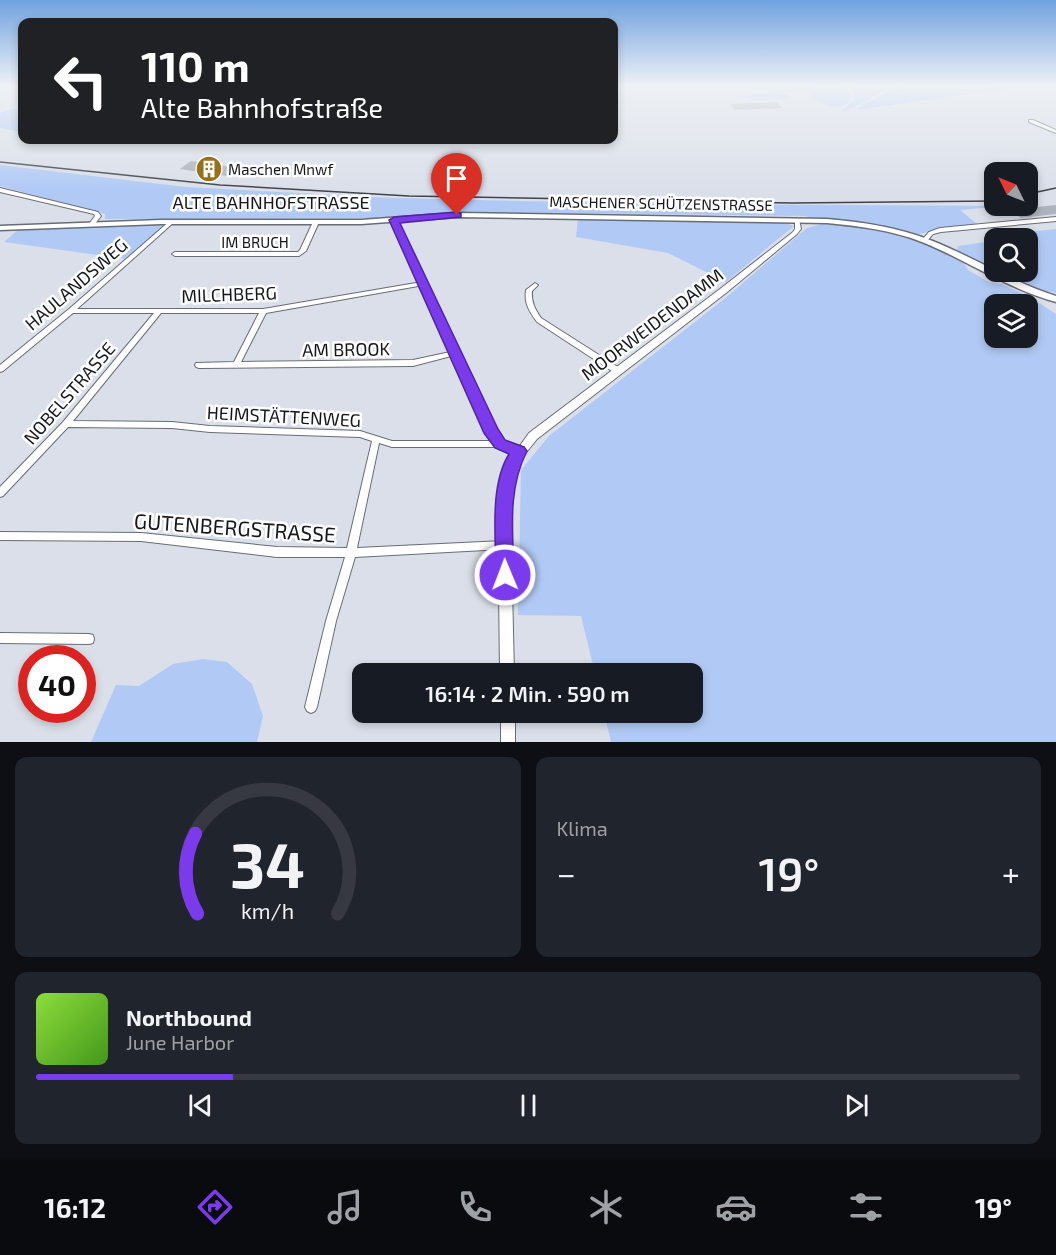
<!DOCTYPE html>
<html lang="de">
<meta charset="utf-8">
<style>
:root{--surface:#171b24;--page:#20242c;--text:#f1f3f6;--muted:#9ea1a6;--line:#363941;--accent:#7c3aed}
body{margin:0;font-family:"Exo 2",sans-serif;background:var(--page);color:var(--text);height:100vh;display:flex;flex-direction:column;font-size:22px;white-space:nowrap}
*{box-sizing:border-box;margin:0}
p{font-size:20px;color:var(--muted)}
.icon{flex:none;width:33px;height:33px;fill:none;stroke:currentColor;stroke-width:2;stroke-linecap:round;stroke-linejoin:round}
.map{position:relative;height:742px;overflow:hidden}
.sheet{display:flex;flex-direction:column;gap:15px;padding:15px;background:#0d0f14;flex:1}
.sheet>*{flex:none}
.hud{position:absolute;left:18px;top:18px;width:600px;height:126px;border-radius:12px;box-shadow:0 3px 9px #0003;background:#202124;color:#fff;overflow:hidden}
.needle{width:39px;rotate:313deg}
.fabs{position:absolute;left:984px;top:162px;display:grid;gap:12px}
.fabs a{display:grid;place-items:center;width:54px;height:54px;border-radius:12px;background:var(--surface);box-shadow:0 3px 9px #0003;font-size:30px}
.speed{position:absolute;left:18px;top:645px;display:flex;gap:12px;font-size:30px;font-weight:700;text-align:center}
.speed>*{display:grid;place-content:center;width:78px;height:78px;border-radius:50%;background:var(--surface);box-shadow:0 3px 9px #0003;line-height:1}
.speed .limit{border:9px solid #d22;background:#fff;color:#111}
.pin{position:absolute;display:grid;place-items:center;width:51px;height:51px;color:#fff;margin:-62px -26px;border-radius:50% 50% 50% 0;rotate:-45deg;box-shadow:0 0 6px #0007}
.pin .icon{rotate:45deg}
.me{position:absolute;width:66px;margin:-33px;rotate:359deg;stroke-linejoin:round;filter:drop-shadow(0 0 4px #0008)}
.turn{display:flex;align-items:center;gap:21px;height:126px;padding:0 24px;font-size:27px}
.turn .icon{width:78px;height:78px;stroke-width:2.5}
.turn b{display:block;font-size:42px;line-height:51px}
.big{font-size:45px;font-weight:600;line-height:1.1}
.sheet .widget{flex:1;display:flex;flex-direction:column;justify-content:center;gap:9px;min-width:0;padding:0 21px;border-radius:12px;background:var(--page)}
.sheet .dial{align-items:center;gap:0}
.dial svg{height:156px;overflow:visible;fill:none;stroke:var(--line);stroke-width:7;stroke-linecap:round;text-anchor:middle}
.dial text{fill:var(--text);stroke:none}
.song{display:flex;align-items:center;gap:18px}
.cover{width:72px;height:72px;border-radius:9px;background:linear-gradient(135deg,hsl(90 70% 55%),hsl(100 70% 35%))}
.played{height:6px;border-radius:3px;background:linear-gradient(90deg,var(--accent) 20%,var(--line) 20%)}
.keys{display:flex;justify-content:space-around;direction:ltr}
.heat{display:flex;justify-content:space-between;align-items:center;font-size:33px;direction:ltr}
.sheet .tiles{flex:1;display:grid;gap:15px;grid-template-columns:1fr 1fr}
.widget:last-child{grid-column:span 2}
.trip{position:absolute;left:352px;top:663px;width:351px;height:60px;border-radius:12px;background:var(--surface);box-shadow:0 3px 9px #0003;font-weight:600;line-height:60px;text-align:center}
.tabs{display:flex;height:96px;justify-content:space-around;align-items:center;background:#090b0e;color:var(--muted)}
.tabs .icon{width:42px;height:42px}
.tabs .current{color:var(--accent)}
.tabs b{font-size:27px;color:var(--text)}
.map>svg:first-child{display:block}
.green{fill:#b1caf5;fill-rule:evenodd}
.building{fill:#aeb3bd}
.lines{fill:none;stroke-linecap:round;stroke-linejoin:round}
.minor-casing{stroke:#686d75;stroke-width:2}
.tertiary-casing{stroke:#686d75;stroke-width:2}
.secondary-casing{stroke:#686d75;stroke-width:3}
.minor{fill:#fff;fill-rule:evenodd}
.tertiary{fill:#fff;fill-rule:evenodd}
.secondary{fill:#fff;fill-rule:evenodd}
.rail{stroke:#414449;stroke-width:1.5}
.route{fill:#7c3aed;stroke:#51269a;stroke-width:1.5}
.labels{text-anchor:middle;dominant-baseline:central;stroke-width:5;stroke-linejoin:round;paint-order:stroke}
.far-poi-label{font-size:15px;fill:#15171b;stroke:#fff;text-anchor:start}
.far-street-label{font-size:15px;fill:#15171b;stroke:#fff}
.street-label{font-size:18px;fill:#15171b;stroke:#fff}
.near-street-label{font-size:21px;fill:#15171b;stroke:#fff}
</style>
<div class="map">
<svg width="1056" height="742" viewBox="0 0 1056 742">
<rect width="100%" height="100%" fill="#dadfe9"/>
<g class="green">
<path d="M837,86H845L851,96L847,104C829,112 818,102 805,91L784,92L790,98L754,100L742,97L779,90Z"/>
<path d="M849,86H895L896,87C875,92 860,107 839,113L855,100L854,92Z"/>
<path d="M912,86H985L1008,89L855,110L889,91Z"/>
<path d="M12,109H22V132L0,128V113Z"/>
<path d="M0,165L186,187L392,198L657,204L1005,206L960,210L977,224L938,229L917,235L922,242L964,263L968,270L989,282L1002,284L1033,299L1056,314V742H611L604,713L693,712V674L595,673L581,616L518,615L521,470L549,436L723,300L807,228L826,223L805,216L471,212L396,218L105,219V214L0,186ZM994,304H1028V338H994Z"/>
<path d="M578,219L777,220L794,226L726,282L668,253L576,237Z"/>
<path d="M168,223L127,259L4,242L19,229Z"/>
<path d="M1056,229V293L1039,290L1000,272H1028V238H994V269L957,250L958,246L986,242L990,236Z"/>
<path d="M203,659L227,662L252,684L263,716L257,742H91L116,685L139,686L173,664Z"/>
</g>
<g class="building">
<path d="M776,102L782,108L735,110L730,104Z"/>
<path d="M191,161L238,168L227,176L180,169Z"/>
<path d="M1056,205V214L1021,218L1009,210Z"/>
</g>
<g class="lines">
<defs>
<g id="minor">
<path d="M1029,120H1033L1056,130V133L1029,122Z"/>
<path d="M0,188L98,212L101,216L94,225H90L89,224L95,216L94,214L0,192Z"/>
<path d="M1056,217V221L941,232L933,234L927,241L925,242L922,240L929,232L940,228Z"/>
<path d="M171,220L173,221V223L77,309H263L422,282L424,283V285L266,313L241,362L413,360L455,351L459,353L455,355L413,366L199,368L196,367L195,365L196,363L234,362L259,313H161L73,421L172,422L210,426L360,431L392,441H500L503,442L504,444L503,446L500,447H392L379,443L357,548L504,541L507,542L509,545L507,548L504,549L355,557L336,621L317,707L315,711L311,713L307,711L305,707L326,621L345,557H277L141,541L0,540V532L141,533L277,547L347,548L372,441L360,437L210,432L172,428L68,427L3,496L0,497V487L63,422L154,313H73L3,371L0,372V365L69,309Z"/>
<path d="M316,220L319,222L306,251L299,256H175L172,254L175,252H298L300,250L313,222Z"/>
<path d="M535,283L538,285L532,291C531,302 535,309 541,318L621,369L622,371L621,373H615L537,322C529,311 524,303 526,290Z"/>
<path d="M0,633L89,634L93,635L94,639L93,643L89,644L0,643Z"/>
</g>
<g id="tertiary">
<path d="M394,218L397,220L495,431L504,441L519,447L529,433L720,289L793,232L795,229V219H799L801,229L797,234L726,293L537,439L517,464L510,500L514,674H500L498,500L507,463L514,453L496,447L486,433L391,220Z"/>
<rect x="501" y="712" width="14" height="30"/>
</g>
<path id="secondary" d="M457,213L827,219C862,222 897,227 930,240C974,257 1011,282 1056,296V302C1008,289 967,260 922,242C891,230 859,226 827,223L457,217L361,224H161L0,230V226L161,220H361Z"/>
</defs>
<use href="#minor" class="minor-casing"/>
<use href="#tertiary" class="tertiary-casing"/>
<use href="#secondary" class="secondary-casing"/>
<use href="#minor" class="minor"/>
<use href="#tertiary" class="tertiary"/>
<use href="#secondary" class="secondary"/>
<g class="rail">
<path d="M0,162L220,185L409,196L792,203L994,201"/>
<path d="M1028,194L1056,188"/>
</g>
</g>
<linearGradient id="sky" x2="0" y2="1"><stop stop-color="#70a2e0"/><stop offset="0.45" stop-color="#eef1f5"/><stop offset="1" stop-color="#eef1f5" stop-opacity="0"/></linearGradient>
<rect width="1056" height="190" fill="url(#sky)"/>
<path class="route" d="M457,212L461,213V217L400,223L498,429L505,440L524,447L527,451C507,490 513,533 514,575L511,581L505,584L498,581L496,575C496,539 489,486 509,454L495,448L484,433L389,220L394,217Z"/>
<defs>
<symbol id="building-disc" viewBox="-11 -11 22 22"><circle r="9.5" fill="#98701c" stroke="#fff"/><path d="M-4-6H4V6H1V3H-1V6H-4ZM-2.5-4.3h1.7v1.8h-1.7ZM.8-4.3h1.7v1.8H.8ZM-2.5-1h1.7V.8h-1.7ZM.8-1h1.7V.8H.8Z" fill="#fff"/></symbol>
</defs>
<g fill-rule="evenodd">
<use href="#building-disc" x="194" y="154" width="30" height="30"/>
</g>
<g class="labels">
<g class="far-poi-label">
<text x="228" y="169">Maschen Mnwf</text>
</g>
<g class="far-street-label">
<text transform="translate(661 203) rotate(1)">MASCHENER SCHÜTZENSTRASSE</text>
<text x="255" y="242">IM BRUCH</text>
</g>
<g class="street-label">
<text x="271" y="202">ALTE BAHNHOFSTRASSE</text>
<text transform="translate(76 284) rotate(-41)">HAULANDSWEG</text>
<text transform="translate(229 294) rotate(-2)">MILCHBERG</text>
<text transform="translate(652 324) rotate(-37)">MOORWEIDENDAMM</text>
<text transform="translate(346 349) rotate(-1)">AM BROOK</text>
<text transform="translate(69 393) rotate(-49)">NOBELSTRASSE</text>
<text transform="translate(284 416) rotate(3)">HEIMSTÄTTENWEG</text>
</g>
<g class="near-street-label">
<text transform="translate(235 527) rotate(4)">GUTENBERGSTRASSE</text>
</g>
</g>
</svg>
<div class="fabs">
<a><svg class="needle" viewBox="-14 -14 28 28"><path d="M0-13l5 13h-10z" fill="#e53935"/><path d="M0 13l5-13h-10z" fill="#9ea1a6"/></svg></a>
<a><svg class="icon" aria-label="search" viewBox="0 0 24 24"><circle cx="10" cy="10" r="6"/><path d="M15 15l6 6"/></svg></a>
<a><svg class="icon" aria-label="layers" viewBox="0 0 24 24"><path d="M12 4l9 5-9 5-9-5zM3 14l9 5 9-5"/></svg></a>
</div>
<div class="speed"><div class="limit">40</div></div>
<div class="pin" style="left:457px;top:215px;background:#d93025"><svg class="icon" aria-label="arrive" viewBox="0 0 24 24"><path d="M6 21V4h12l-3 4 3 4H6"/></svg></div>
<svg class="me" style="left:505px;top:575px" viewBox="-20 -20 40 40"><circle r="17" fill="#7c3aed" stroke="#fff" stroke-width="3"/><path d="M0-11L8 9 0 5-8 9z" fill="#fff"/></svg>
<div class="trip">16:14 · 2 Min. · 590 m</div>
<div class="hud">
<div class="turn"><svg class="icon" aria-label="left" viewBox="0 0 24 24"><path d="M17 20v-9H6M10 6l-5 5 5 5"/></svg><div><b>110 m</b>Alte Bahnhofstraße</div></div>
</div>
</div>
<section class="sheet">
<div class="tiles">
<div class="widget dial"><svg viewBox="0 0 100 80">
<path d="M14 69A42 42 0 1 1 86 69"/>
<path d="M14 69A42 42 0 0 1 13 28" stroke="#7c3aed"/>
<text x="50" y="56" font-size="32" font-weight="700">34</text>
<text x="50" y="72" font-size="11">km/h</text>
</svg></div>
<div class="widget"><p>Klima</p>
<div class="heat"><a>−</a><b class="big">19°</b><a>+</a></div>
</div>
<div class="widget">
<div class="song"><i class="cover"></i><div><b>Northbound</b><p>June Harbor</p></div></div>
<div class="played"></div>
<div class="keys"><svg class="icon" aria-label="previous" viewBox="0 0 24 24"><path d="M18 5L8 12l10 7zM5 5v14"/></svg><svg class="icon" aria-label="pause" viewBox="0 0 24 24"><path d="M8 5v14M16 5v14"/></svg><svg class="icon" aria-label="next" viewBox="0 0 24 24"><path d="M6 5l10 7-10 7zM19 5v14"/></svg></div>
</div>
</div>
</section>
<nav class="tabs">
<b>16:12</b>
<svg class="icon current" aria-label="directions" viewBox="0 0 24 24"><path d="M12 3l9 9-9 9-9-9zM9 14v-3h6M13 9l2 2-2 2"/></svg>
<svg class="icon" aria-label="music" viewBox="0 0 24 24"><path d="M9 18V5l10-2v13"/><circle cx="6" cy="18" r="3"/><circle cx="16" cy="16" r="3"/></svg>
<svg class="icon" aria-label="phone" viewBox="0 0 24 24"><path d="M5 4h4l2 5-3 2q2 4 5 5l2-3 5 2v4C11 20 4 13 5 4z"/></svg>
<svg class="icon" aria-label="climate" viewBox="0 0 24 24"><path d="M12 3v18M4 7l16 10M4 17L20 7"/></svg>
<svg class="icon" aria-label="car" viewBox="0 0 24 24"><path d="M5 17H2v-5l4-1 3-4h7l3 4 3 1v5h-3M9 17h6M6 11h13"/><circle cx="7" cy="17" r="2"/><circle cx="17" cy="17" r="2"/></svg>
<svg class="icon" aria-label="filters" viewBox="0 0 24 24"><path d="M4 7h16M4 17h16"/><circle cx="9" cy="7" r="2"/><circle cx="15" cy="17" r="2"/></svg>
<b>19°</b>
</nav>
